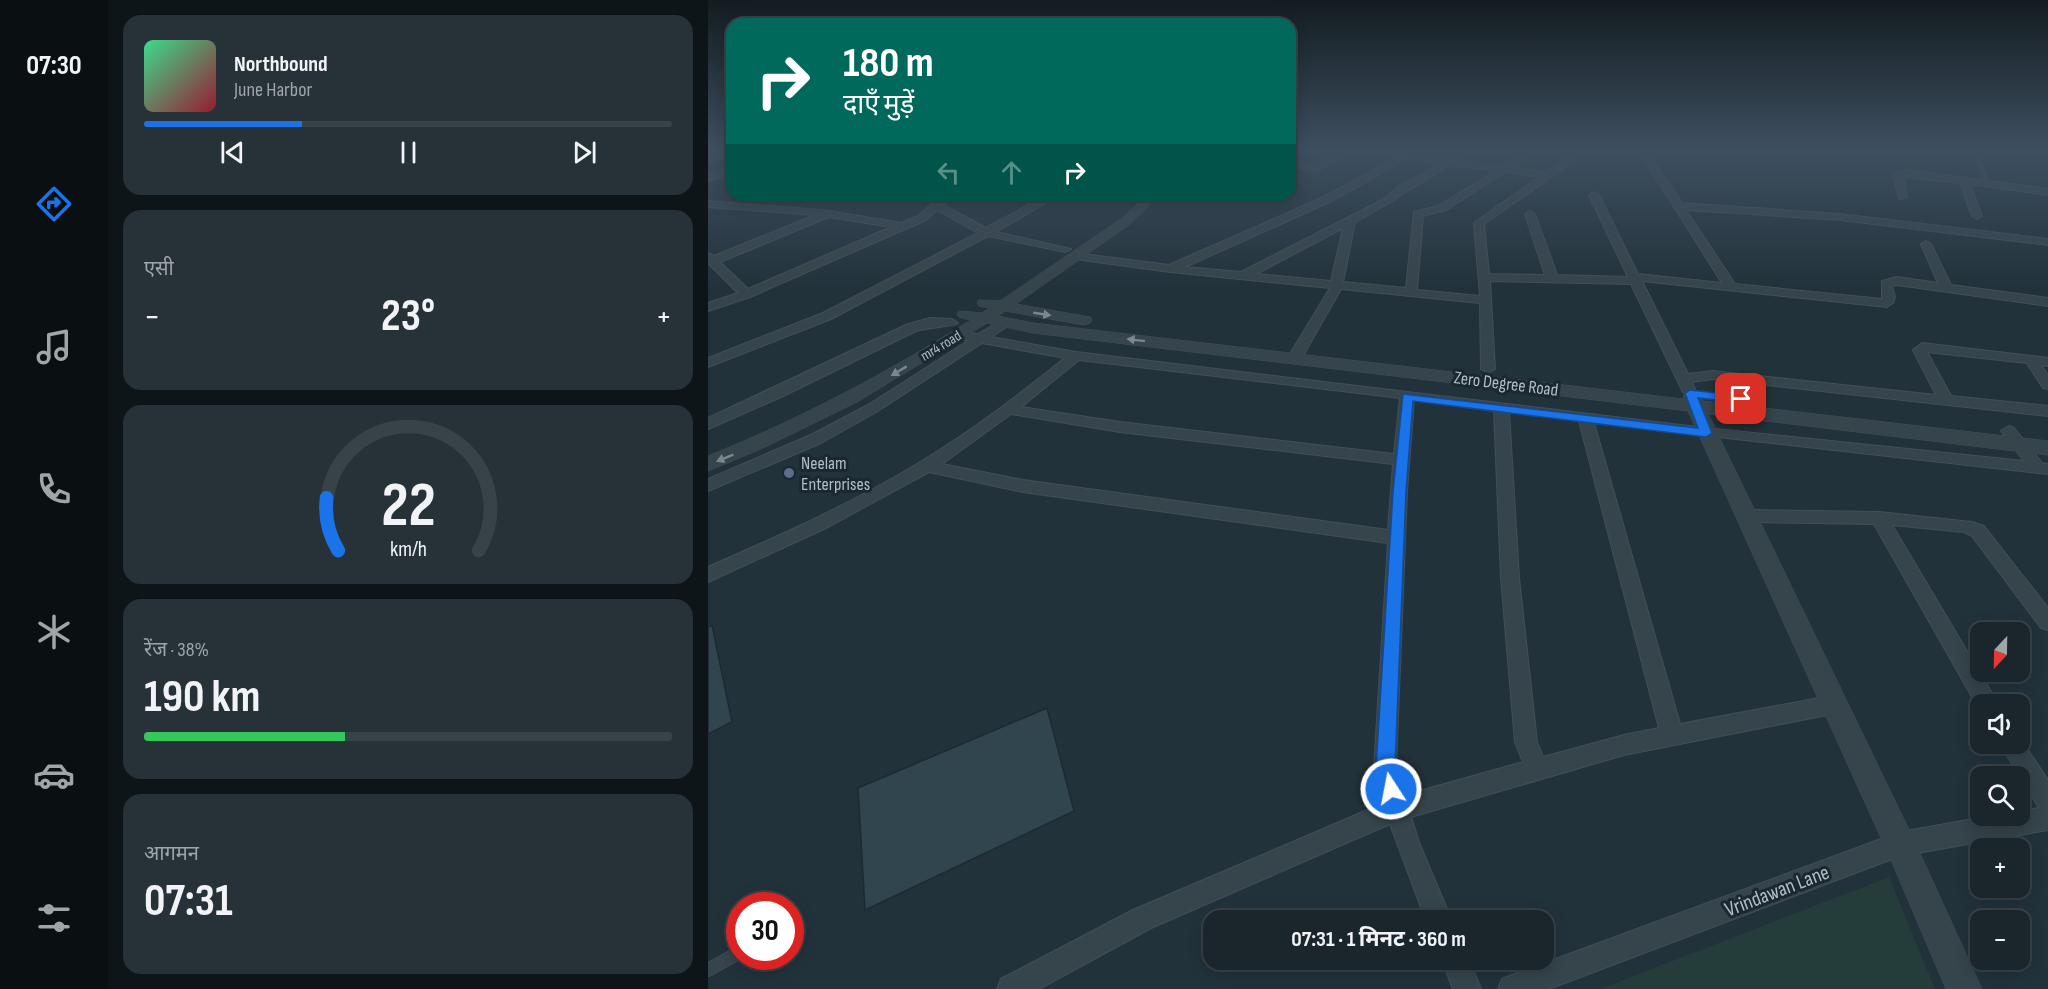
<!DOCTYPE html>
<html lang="hi">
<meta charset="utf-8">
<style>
:root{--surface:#1a262c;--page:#273238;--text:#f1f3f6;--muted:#9fa5a9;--line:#384348;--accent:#1a73e8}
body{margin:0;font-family:"Sofia Sans Condensed","Noto Sans Devanagari",sans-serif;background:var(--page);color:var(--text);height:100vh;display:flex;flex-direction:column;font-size:22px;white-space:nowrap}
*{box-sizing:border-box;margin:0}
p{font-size:20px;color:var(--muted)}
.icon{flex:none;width:33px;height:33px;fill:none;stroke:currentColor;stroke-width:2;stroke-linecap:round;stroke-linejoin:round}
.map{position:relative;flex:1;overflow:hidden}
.side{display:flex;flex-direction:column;gap:15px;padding:15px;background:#0e1518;width:600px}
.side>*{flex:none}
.hud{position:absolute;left:18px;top:18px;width:570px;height:183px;border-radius:18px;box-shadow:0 3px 15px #0003,0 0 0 2px var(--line);background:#00695c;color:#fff;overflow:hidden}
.needle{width:39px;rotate:202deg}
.fabs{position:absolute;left:1262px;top:622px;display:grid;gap:12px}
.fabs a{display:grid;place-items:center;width:60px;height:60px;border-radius:12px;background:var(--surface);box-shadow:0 3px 15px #0003,0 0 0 2px var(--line);font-size:30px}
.speed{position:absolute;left:18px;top:892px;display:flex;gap:12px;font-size:30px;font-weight:700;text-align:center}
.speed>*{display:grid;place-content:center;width:78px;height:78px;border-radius:50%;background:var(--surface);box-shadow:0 3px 15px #0003,0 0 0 2px var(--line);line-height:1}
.speed .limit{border:9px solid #d22;background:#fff;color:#111}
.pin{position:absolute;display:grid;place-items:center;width:51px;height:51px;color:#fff;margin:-26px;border-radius:12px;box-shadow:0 3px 9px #0006}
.me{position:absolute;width:66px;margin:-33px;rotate:349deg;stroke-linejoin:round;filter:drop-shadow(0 0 4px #0008)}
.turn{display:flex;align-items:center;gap:21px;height:126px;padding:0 18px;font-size:27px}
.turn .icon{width:78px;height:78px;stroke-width:2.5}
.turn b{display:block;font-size:42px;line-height:51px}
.lanes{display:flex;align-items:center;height:57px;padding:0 18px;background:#0003;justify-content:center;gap:30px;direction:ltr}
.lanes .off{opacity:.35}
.big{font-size:45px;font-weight:700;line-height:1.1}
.side .card{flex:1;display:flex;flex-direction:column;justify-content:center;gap:9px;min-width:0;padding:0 21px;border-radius:18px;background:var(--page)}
.side .dial{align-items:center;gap:0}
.dial svg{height:156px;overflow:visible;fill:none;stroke:var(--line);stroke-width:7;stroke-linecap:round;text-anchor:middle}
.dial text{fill:var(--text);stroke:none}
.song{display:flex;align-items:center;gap:18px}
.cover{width:72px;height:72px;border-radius:9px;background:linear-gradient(135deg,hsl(150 70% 55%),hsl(350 70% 35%))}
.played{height:6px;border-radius:3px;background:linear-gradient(90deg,var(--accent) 30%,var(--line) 30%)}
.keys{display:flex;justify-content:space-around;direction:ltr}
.heat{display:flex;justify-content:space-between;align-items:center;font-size:33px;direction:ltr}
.charge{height:9px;border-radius:4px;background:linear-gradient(90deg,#34c759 38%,var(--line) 0)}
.trip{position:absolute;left:495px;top:910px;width:351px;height:60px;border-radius:18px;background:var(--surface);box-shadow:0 3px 15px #0003,0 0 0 2px var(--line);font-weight:700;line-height:60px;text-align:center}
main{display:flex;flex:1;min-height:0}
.tab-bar{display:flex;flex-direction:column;width:108px;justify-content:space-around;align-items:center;background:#0a0f12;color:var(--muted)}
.tab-bar .icon{width:42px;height:42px}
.tab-bar .selected{color:var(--accent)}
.tab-bar b{font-size:27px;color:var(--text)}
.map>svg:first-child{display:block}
.green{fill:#243c3a}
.building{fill:#31454f;stroke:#1d2a32;stroke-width:1.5}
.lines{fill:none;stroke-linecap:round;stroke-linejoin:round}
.service-far1-casing{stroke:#424f57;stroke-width:6}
.service-casing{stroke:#424f57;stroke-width:14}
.minor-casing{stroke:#424f57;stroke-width:2}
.tertiary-casing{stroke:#424f57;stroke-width:1}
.service-far1{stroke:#36444b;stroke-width:5}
.service{stroke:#36444b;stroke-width:12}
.minor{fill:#36444b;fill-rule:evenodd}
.tertiary{fill:#36444b;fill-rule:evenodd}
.oneway{fill:#7a878f}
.route{fill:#1a73e8;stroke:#114b97;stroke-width:1.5}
.service-dot{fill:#5c6f8a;stroke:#1b2830;stroke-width:2}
.labels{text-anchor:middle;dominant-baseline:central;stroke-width:6;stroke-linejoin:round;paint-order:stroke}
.far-street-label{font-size:15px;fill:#b1bec7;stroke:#1b2830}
.street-label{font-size:18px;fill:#b1bec7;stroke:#1b2830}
.poi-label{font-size:18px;fill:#b1bec7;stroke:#1b2830;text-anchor:start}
.near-street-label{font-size:21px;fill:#b1bec7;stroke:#1b2830}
</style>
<main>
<nav class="tab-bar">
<b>07:30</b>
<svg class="icon selected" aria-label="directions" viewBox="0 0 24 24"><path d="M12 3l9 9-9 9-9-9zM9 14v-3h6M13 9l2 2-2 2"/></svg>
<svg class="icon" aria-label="music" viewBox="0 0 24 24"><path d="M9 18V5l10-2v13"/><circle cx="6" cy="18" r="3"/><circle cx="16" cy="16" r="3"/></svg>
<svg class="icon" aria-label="phone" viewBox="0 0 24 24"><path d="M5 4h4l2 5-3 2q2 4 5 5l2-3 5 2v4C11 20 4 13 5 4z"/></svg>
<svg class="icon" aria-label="climate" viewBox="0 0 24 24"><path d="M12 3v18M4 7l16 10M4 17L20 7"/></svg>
<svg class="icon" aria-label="car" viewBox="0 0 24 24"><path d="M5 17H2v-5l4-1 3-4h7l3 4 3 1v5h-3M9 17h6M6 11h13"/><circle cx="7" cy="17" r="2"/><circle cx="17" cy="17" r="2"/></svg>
<svg class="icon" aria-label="filters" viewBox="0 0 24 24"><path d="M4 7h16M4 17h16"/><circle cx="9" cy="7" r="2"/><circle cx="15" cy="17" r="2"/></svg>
</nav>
<section class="side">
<div class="card">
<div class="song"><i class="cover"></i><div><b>Northbound</b><p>June Harbor</p></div></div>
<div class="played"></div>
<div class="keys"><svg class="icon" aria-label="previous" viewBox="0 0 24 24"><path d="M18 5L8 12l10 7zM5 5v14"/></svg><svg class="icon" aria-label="pause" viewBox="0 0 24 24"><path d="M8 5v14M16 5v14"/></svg><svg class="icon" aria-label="next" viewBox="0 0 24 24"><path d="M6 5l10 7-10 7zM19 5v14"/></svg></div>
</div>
<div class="card"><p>एसी</p>
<div class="heat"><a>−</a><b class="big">23°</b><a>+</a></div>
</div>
<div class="card dial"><svg viewBox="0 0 100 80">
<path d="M14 69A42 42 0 1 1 86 69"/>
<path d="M14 69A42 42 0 0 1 8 42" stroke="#1a73e8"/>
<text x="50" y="56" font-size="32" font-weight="700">22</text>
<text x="50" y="72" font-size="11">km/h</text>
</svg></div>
<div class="card"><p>रेंज · 38%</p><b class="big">190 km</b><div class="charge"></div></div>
<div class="card"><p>आगमन</p><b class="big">07:31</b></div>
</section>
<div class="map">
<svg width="1340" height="989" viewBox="0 0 1340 989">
<rect width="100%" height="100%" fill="#22323b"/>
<path class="green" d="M1181,877L1227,989H892Z"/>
<g class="building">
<path d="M4,625L24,722L0,734V627Z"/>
<path d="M339,708L366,811L157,910L150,788Z"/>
</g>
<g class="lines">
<defs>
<path id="service-far1" d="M1266,148L1279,183"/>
<path id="service" d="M0,970L32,952"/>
<g id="minor">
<path d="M632,148C652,148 673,154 694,153C701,153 708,148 716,148L706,155L740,159L760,148H771L751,161L794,166L823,148H834L805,168L838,172L873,148H900L942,155L974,203L1132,214L1340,239V245L1132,220L978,210L1027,284L1174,299V281L1189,277L1230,283L1213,244L1218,241L1223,244L1243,285L1340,298V306L1189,285L1184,286L1187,297L1185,303L1179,307L934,281L980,374L1005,371L1228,395L1205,350L1214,343L1340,358V366L1333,365L1340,375V389L1335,388L1319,363L1219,352L1243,396L1340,406V416L1005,379L984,382L987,389L985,392H975L923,284L782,281L787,369L780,373L773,369L772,303L633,289L593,359L586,363L579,359L622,288L462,272L367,259L361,256L367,253L461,265L616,197L688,158L649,152L607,171L582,167V161L606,165L638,151ZM881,151L936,159L1014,283L930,274L891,195L886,192L881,195L920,277L849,275L827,214L822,211L817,214L837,275L781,274L776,224ZM699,159L732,164L690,187L676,199L533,272L477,267L624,201ZM743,165L787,171L730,206L706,212L698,288L635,282L647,222C680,205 710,183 743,165ZM797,172L831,177L766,223L772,296L709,290L715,216L738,210ZM635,228L623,281L548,274Z"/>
<path d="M24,150V156L0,162V156Z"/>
<path d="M24,168V174L0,181V175Z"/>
<path d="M1198,170L1340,189V195L1262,184L1274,216L1269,219L1264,216L1252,183L1195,177L1199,197L1191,199L1185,175Z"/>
<path d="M234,195H245L235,205L278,228L324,203L285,195L332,199L339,195H351L288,232L363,249L357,252L280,236L123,319L0,367V358L115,313L270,233L229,210L218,220L42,297L0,311V303L30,293L0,263V253L6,256L107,215L0,207V201L114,210L194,223L210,216ZM121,217L183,227L40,289L12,262Z"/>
<path d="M222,318L244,319L250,323C245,327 219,327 208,331L73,397L0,429V418L198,325Z"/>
<path d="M296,319L302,323L300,326L283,337L368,352L998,428L1316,461L1293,431L1301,426L1306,428L1334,463L1340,464V474L886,423L972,724L1127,695L1134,698L1138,705L1134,712L916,755L703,817L712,845L744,921H718L682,824L443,928L331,989H289L293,979L425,910L676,803L666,768L680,543L315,492L221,472L116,529L0,582V567C71,536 143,504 209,464C262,433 309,396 357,358L274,343L170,411L113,443L0,491V479L103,435L160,405L260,341L246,338V332L270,334ZM371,360L692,398L686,454L412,422L313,407ZM706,400L786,411L793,578L807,742L815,762L697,795L688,768L699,492ZM801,412L871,421L951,728L916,735L835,757L829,742L811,578ZM303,414L412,432L685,464L680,530L315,480L234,464Z"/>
<path d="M1038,510L1171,512L1264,522L1276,526L1340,608V630L1333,628L1264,536L1256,532L1184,525L1291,705H1272V711L1166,524L1038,522L1032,520L1030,516L1032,512Z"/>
<path d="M1311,737L1340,780V830L1192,856L841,989H790L794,979L804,975L1192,832L1283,816H1311V811L1331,808L1292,744H1311Z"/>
<path d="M734,960H761L773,989H745Z"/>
</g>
<path id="tertiary" d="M439,195H452L422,224L308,304L382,317L384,320L382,323L376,325L297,311L290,316L325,323L975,399L977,391H989L995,401L1340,441V455L1000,414L1205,838L1274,989H1238L1183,860L980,411L325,333L279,323L149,402L55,448L0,471V456C92,419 179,373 263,320L251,317L249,314L251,311L274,313L281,308L271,306L269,303L271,300L292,301L413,219Z"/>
</defs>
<use href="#service-far1" class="service-far1-casing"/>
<use href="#service" class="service-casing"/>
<use href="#minor" class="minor-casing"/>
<use href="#tertiary" class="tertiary-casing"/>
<use href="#service-far1" class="service-far1"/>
<use href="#service" class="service"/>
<use href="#minor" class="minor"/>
<use href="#tertiary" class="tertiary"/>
</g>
<defs><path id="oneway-solid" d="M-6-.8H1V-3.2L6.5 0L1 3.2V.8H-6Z" transform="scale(1.5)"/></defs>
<g class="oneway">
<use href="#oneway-solid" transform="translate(334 314) rotate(9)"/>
<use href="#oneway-solid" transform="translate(428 340) rotate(-173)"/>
<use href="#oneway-solid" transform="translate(191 371) rotate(149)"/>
<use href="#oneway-solid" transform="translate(17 458) rotate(158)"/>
</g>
<linearGradient id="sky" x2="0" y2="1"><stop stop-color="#131c20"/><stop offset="0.52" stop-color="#3e4f60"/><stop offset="1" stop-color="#3e4f60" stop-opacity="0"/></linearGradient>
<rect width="1340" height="287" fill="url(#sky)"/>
<path class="route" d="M982,390L1033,396L1039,399L1033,403L990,398L1004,433L998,437L705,401L698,492L687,768L693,789L690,796L683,798L677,796L668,768L685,492L695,394L990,428L977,393Z"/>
<circle class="service-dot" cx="81" cy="473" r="6"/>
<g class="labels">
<g class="far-street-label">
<text transform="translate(233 346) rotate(-31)">mr4 road</text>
</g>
<g class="street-label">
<text transform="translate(798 384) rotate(7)">Zero Degree Road</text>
</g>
<g class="poi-label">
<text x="93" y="463">Neelam<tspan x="93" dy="21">Enterprises</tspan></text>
</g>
<g class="near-street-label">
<text transform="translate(1069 891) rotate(-21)">Vrindawan Lane</text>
</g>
</g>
</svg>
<div class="fabs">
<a><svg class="needle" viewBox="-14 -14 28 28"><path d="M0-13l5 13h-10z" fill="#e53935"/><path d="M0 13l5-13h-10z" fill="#9fa5a9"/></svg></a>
<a><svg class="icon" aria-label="sound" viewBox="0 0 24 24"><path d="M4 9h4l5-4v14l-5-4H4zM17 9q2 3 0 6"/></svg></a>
<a><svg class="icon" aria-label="search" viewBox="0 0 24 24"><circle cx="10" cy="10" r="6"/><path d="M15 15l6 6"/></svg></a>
<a>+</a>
<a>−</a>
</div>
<div class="speed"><div class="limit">30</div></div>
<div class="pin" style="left:1033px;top:399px;background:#d93025"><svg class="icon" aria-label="arrive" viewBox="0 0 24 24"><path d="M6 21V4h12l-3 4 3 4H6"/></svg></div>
<svg class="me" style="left:683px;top:789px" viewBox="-20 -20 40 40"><circle r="17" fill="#1a73e8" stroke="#fff" stroke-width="3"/><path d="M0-11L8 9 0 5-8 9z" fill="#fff"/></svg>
<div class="trip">07:31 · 1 मिनट · 360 m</div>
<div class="hud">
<div class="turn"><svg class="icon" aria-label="right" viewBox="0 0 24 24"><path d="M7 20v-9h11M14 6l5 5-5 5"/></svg><div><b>180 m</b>दाएँ मुड़ें</div></div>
<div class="lanes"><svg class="icon off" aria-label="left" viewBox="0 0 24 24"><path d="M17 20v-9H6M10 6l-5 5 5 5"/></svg><svg class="icon off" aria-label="ahead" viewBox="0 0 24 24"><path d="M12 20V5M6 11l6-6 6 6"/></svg><svg class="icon" aria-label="right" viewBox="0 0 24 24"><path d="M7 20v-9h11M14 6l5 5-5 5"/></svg></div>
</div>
</div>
</main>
